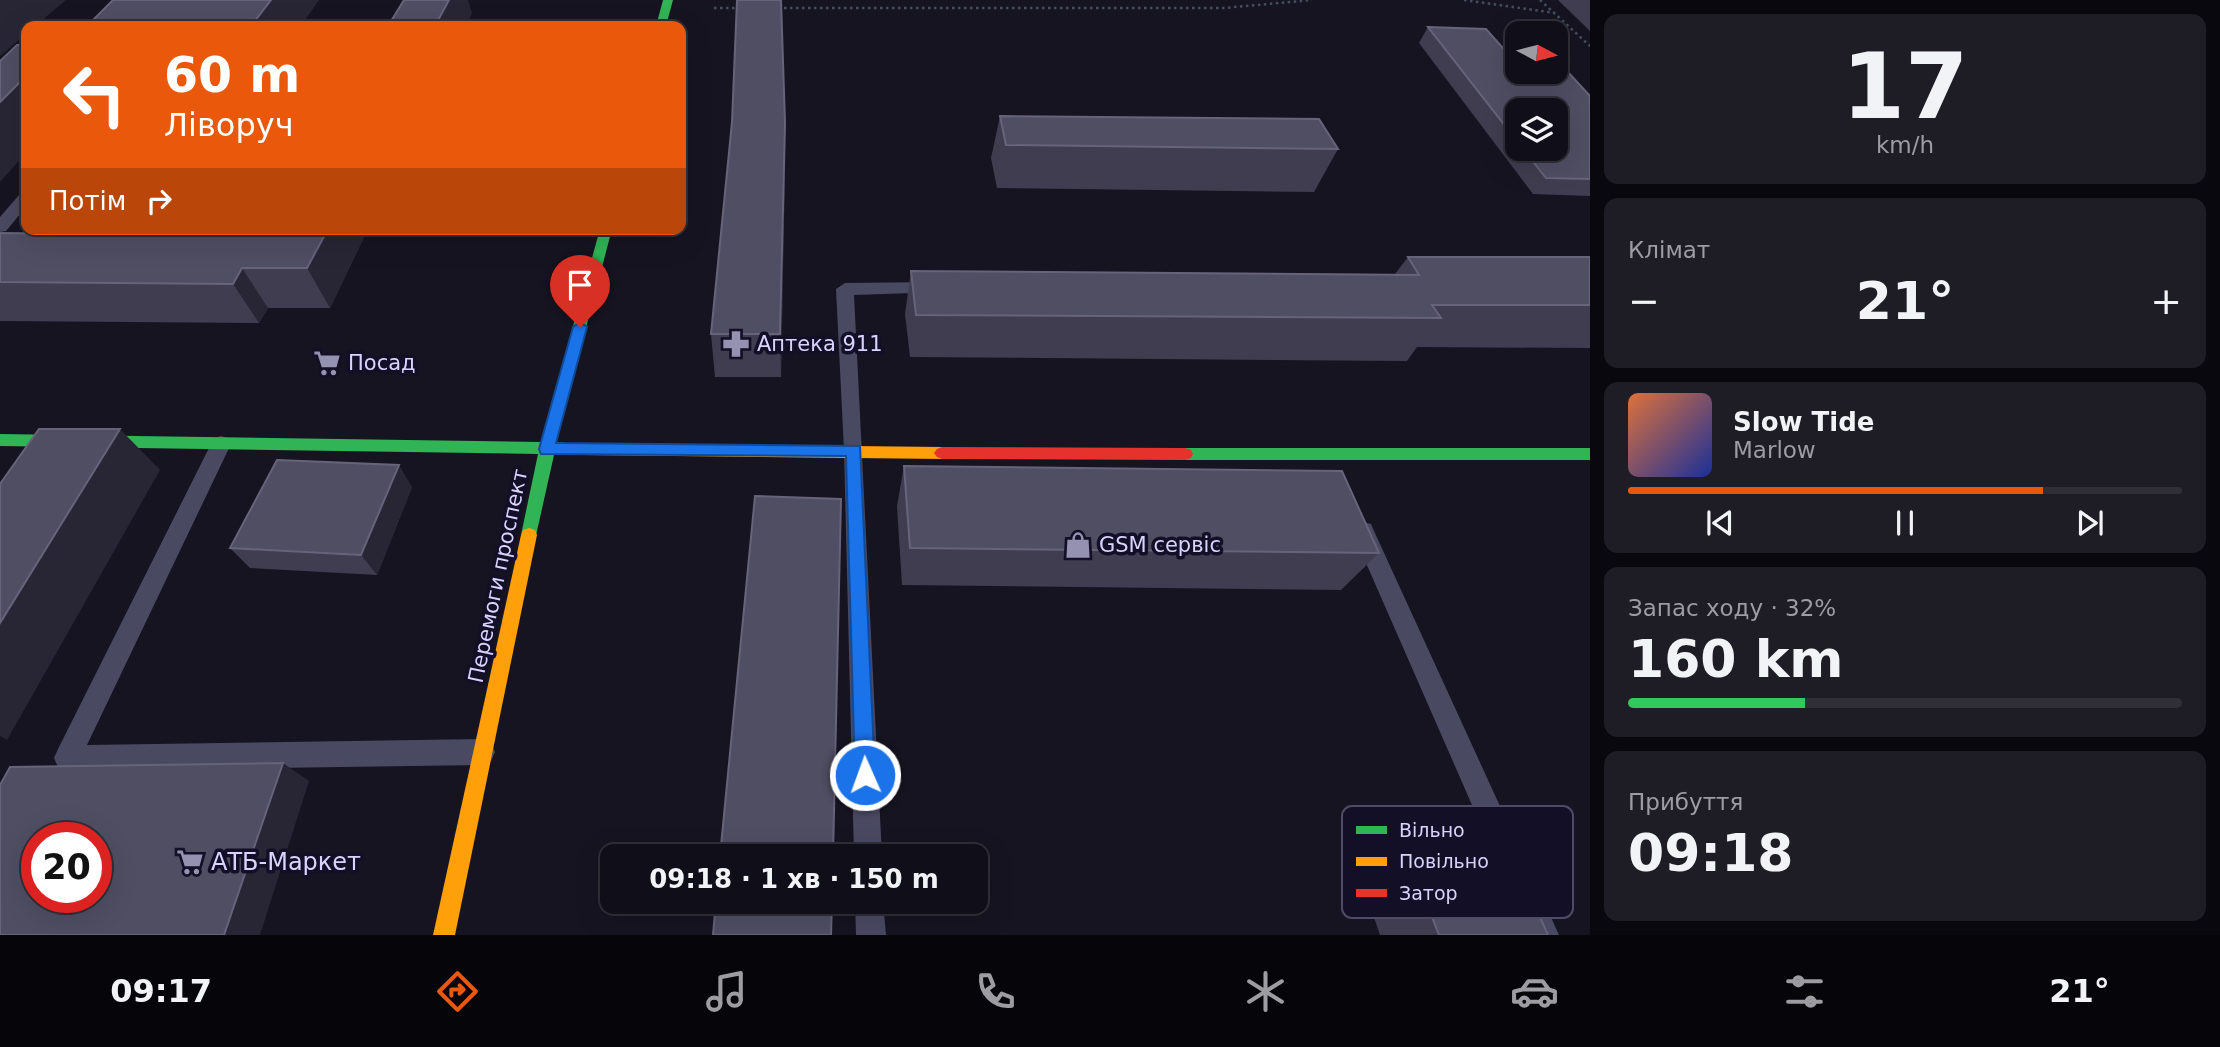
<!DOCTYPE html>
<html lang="uk">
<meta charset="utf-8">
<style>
:root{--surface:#100f19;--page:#1e1d26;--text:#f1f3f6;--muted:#9c9ca2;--line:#302f38;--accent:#ea580c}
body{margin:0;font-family:"DejaVu Sans",sans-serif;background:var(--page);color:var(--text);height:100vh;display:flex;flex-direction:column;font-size:26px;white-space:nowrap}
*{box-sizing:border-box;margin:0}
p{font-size:23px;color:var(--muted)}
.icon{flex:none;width:38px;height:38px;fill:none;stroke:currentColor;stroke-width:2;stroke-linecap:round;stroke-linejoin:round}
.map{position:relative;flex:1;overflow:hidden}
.details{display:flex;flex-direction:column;gap:14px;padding:14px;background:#09080e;width:630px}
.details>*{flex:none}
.guide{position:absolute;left:21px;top:21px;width:665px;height:214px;border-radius:14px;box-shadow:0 7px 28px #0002,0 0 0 2px var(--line);background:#ea580c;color:#fff;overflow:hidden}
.needle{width:46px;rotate:97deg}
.tools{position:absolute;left:1505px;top:21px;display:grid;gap:14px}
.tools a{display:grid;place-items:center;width:63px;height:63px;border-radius:14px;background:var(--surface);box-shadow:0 7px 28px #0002,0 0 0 2px var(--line);font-size:35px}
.speed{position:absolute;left:21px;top:822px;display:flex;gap:14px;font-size:35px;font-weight:700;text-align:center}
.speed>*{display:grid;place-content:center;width:91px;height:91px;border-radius:50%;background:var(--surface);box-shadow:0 7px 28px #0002,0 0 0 2px var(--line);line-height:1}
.speed .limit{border:10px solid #d22;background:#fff;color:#111}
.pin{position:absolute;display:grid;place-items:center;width:60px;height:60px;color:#fff;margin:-72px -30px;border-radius:50% 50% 50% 0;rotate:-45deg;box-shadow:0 0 7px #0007}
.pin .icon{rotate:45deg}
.me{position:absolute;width:77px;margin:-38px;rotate:358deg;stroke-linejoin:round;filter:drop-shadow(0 0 5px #0008)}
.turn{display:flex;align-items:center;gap:24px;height:147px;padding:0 28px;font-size:32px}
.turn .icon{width:91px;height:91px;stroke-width:2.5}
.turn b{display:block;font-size:49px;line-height:60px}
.then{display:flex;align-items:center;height:66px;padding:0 28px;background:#0003;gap:14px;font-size:26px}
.big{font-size:52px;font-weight:700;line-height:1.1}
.details .tile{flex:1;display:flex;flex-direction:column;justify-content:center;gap:10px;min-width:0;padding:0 24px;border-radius:14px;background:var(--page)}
.details .dial{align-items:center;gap:0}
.dial b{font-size:91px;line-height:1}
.song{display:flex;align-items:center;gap:21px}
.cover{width:84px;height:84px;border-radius:10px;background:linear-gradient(135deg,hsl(20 70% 55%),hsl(230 70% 35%))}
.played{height:7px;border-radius:4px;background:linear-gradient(90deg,var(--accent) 75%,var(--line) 75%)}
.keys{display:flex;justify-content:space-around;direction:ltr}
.heat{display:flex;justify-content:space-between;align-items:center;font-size:38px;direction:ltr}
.charge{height:10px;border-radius:5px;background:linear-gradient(90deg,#34c759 32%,var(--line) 0)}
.trip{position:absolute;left:600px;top:844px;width:388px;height:70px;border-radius:14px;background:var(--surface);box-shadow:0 7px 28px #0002,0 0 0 2px var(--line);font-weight:700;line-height:70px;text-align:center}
.tab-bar{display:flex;height:112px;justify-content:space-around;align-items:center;background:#06060a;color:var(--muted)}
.tab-bar .icon{width:49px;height:49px}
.tab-bar .on{color:var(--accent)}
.tab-bar b{font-size:32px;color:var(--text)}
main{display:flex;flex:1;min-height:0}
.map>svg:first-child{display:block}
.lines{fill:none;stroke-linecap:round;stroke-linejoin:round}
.path{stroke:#44505f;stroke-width:2.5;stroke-dasharray:2.5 3.5;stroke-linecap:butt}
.lane{fill:#4a4962;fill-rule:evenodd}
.fast{fill:#30b455;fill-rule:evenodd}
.slow{fill:#ff9f0a;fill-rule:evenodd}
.jam{fill:#e5322d;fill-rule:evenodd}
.wall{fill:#403d50;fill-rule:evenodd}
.shaded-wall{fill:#282635}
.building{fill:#504e63;stroke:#66637b;stroke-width:2;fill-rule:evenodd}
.route{fill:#1a73e8;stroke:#114b97;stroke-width:2}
.labels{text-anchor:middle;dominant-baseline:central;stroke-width:7;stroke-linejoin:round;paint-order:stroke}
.poi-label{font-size:21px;fill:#d9d4ff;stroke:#130f26;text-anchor:start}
.street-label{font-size:21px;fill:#d9d4ff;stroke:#130f26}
.near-poi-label{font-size:24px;fill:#d9d4ff;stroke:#130f26;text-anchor:start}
.key{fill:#130f26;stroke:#4e4a67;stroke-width:2}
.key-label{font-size:19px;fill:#d9d4ff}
</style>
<main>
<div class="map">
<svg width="1590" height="935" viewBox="0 0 1590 935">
<rect width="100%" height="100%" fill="#161421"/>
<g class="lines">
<g class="path">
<path d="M1464,0L1555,13"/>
<path d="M1540,0L1590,46"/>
<path d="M714,8H741"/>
<path d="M778,8H1224L1312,0"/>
</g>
<g class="lane">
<path d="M26,192V207L6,231L0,232V217L20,194Z"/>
<path d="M249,229H265L248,259H231L228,255L237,250Z"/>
<path d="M937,282L943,284L946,288L943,292L854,295L882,856H854L844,450L836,289L845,283Z"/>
<path d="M221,436L228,438L231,444L87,745L482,739L491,743L495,752L491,761L482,765L67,771L58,767L54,758L58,749L211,444L214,438Z"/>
<path d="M1363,522L1371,524L1374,531L1559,935H1529L1352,531L1355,524Z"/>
<path d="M855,901H883L886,935H856Z"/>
</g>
<g class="fast">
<path d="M663,0H673L666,26H656Z"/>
<path d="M600,229H612L556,442L591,445L594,449L591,453L554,455L535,540L529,542L523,540L521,535L538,454L0,446V434L541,442Z"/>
<path d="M1185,448H1590V460H1185L1179,458L1177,454L1179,450Z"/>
</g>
<g class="slow">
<path d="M586,443L942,447L947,449L950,453L947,457L942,459L586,455L581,453L578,449L581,445Z"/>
<path d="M529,528L535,530L537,535L455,935H433L521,535L523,530Z"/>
</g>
<path class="jam" d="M942,447L1185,448L1191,450L1193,454L1191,458L1185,460L942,459L937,457L934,453L937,449Z"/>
</g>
<g class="wall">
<path d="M1558,0H1590V31Z"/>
<path d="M1428,27L1510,56L1590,96V196L1533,194L1419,43ZM1517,110L1556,149H1517Z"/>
<path d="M1000,116L1338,149L1314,192L997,188L991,158Z"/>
<path d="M785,123V166L781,377H715L711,334Z"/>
<path d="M268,229H368L330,308H268L259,323L0,321V233L264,236Z"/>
<path d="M1408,257H1590V348L1417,347L1407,361L910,357L905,314L911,271L1395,274Z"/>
<path d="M904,466L1379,553L1341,590L902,585L897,506Z"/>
<path d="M412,487L377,575L250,568L230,548Z"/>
<path d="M1413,868L1548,935H1380L1364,888Z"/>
</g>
<g class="shaded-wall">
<path d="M0,0H66L35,26H26V34L0,56Z"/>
<path d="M271,0H319L301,26H251Z"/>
<path d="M449,0H468L472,13L466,26H435Z"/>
<path d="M26,76V153L0,182V102Z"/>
<path d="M785,123V166L781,377L780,334Z"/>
<path d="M328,229H368L330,308L307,268Z"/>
<path d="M242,268L268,308L259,323L233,284Z"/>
<path d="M120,429L160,470L7,740L0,736V623Z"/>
<path d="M399,465L412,487L377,575L361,555Z"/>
<path d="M283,763L309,781L260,935H224Z"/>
</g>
<g class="building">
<path d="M113,0H271L251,26H87Z"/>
<path d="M404,0H449L435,26H388Z"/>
<path d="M737,0H781L785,123L780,334H711L732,122Z"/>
<path d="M1428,27L1486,29L1510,56H1517V72H1556V59L1590,96V179L1546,178L1523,149H1556V110H1517V141Z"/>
<path d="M17,45H26V76L0,102V61Z"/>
<path d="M1000,116L1319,119L1338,149L1006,145Z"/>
<path d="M268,229H328L307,268H242L233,284L0,282V233L264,236Z"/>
<path d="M1408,257H1590V305H1432L1441,318L916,315L911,271L1419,275Z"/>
<path d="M39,429H120L0,623V484Z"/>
<path d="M277,460L399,465L361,555L230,548Z"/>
<path d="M904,466L1342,471L1379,553L910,548Z"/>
<path d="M755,496L841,499L833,856H720Z"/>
<path d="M283,763L224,935H0V785L10,767ZM37,838H96V898H37Z"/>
<path d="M1413,868L1519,870L1548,935H1439Z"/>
<path d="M716,901H832L831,935H713Z"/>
</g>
<path class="route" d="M580,322L587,327L556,443L860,446L875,775L872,782L865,785L858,782L855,775L846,456L541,454L539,449L573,327Z"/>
<defs>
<symbol id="pharmacy-bare" viewBox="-9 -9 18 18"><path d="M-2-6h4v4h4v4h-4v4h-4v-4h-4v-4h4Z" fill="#9591b1" stroke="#130f26" stroke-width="2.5" paint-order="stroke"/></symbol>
<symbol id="supermarket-bare" viewBox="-9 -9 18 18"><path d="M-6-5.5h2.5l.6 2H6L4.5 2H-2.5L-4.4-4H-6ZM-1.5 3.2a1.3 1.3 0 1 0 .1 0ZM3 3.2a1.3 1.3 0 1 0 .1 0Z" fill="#9591b1" stroke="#130f26" stroke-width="2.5" paint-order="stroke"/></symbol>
<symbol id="shop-bare" viewBox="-9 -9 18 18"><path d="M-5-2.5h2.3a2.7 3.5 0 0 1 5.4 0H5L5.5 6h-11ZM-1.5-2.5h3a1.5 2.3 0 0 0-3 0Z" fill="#9591b1" stroke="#130f26" stroke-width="2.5" paint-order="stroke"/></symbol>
</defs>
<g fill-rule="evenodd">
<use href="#pharmacy-bare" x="717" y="325" width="38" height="38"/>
<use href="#supermarket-bare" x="308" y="344" width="38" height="38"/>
<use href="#shop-bare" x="1059" y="526" width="38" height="38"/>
<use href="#supermarket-bare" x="171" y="843" width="38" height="38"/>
</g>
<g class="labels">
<g class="poi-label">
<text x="757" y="344">Аптека 911</text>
<text x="348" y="363">Посад</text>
<text x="1099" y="545">GSM сервіс</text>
</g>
<g class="street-label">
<text transform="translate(498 576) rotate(-78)">Перемоги проспект</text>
</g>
<g class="near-poi-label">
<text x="211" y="862">АТБ-Маркет</text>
</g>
</g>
<rect x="1342" y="806" width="231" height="112" rx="10" class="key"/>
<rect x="1356" y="826" width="31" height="8" fill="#30b455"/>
<rect x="1356" y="857" width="31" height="9" fill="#ff9f0a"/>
<rect x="1356" y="889" width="31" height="8" fill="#e5322d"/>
<g class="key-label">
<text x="1399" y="837">Вільно</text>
<text x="1399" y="868">Повільно</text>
<text x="1399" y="900">Затор</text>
</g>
</svg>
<div class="tools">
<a><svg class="needle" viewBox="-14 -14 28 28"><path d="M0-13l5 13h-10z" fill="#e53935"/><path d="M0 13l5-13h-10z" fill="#9c9ca2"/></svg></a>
<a><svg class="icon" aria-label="layers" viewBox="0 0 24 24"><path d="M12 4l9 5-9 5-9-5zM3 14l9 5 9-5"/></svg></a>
</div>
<div class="speed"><div class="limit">20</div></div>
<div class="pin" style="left:580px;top:327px;background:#d93025"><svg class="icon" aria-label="arrive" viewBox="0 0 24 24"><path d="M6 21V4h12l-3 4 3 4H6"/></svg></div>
<svg class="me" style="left:865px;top:775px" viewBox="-20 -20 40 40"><circle r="17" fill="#1a73e8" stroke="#fff" stroke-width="3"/><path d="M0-11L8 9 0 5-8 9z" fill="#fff"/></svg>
<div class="trip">09:18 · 1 хв · 150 m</div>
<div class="guide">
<div class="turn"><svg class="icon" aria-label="left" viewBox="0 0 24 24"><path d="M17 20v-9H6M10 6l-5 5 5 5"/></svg><div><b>60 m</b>Ліворуч</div></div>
<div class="then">Потім<svg class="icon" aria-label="right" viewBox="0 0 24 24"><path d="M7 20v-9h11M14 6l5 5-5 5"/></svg></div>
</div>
</div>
<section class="details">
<div class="tile dial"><b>17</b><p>km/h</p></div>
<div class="tile"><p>Клімат</p>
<div class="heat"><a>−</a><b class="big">21°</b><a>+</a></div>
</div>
<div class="tile">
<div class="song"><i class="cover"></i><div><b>Slow Tide</b><p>Marlow</p></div></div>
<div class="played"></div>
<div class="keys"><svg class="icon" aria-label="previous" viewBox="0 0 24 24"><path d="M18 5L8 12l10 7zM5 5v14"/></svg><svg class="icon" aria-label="pause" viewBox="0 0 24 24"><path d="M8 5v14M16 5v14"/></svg><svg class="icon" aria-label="next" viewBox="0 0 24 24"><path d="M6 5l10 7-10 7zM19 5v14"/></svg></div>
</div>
<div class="tile"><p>Запас ходу · 32%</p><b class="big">160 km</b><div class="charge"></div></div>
<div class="tile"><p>Прибуття</p><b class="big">09:18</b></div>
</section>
</main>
<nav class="tab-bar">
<b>09:17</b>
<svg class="icon on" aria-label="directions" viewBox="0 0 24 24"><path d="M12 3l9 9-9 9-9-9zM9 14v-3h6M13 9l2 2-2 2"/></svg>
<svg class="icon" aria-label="music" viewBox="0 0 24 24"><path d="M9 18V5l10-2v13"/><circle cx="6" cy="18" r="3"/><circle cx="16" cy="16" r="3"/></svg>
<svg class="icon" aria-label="phone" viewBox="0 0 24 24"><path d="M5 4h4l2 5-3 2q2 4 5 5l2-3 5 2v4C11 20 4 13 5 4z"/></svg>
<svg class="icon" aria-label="climate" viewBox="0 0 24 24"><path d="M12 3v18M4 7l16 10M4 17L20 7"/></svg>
<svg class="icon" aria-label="car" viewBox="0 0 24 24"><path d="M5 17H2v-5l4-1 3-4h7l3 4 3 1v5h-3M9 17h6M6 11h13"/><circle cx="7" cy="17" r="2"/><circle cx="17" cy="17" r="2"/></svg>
<svg class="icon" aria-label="filters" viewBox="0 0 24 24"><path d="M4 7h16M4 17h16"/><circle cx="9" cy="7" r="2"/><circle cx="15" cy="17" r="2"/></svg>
<b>21°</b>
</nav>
